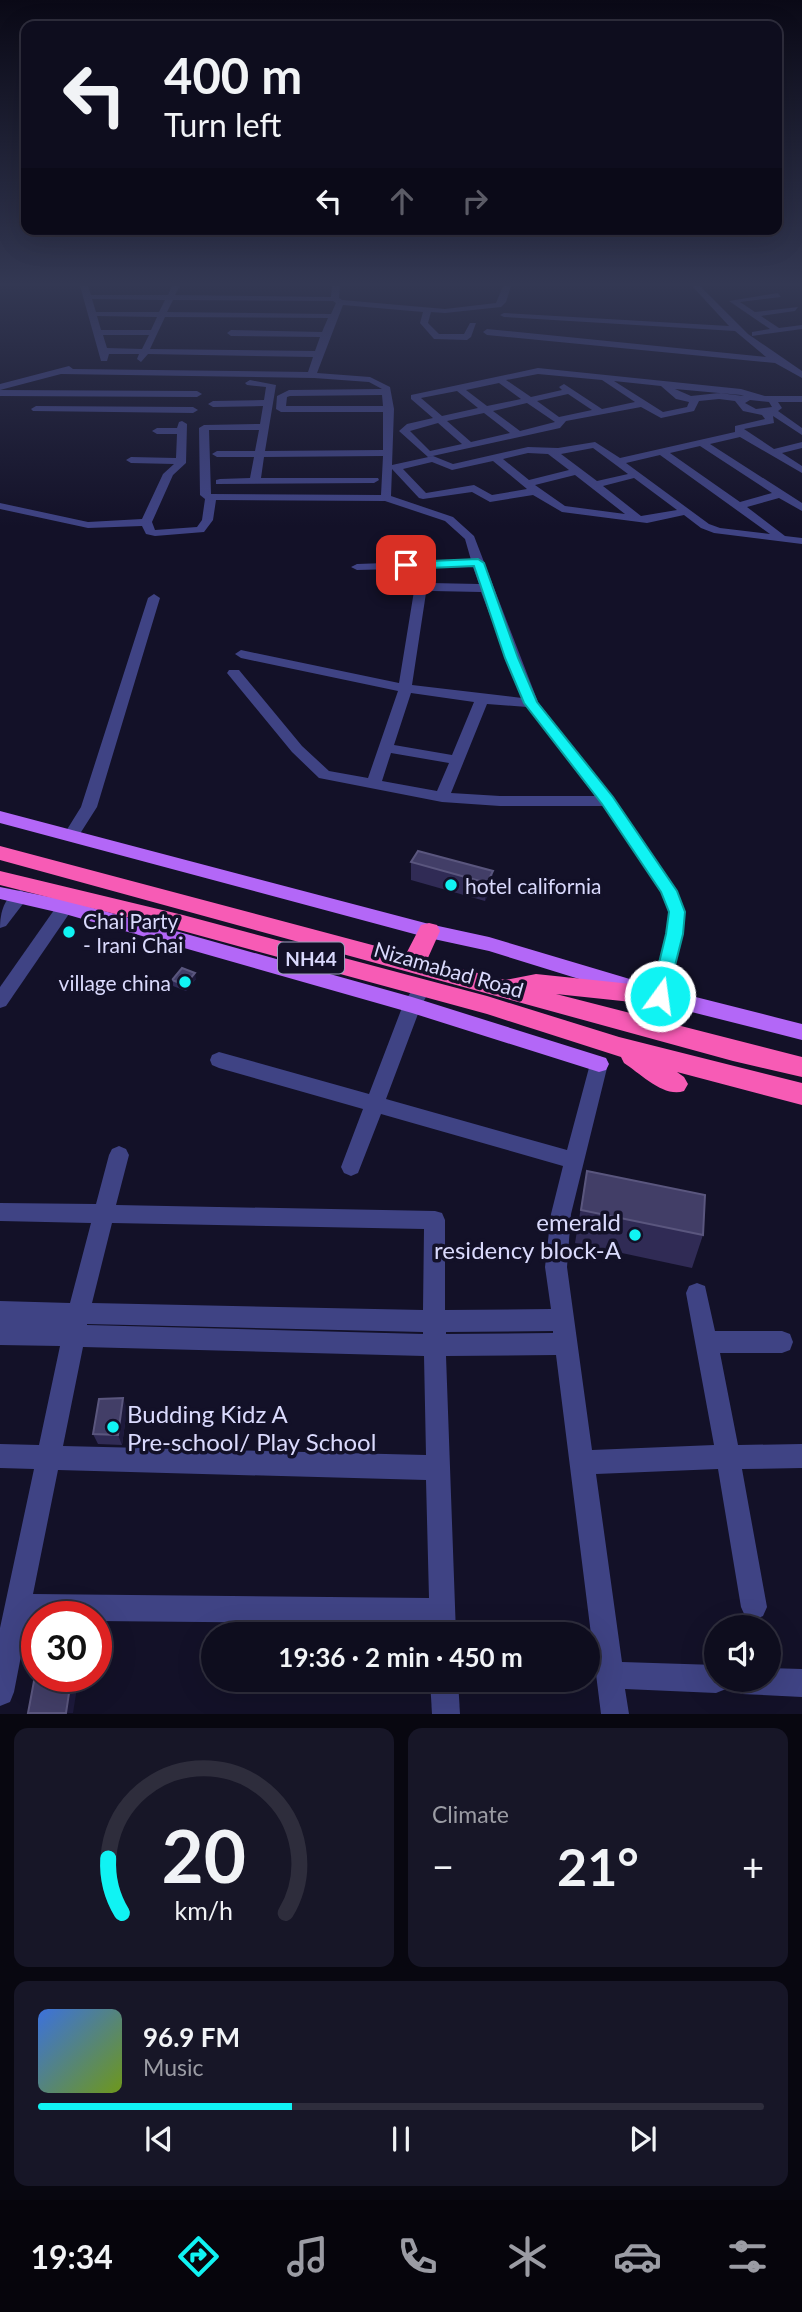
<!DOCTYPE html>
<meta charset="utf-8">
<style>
:root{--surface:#0e0d1e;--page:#171627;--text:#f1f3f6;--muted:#9b9ca4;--line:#2e2d3c;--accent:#10f3f3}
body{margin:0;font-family:Lato,sans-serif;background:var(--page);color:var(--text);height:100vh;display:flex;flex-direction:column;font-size:26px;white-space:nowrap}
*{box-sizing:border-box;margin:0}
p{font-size:23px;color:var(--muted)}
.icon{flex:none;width:38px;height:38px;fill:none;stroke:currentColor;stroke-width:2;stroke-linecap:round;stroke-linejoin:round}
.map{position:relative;height:1714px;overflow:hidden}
.panel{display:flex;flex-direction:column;gap:14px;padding:14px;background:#080710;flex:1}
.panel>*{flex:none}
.banner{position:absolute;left:21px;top:21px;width:761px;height:214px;border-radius:14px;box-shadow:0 7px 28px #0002,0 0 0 2px var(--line);background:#0e0d1e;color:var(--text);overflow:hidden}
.tools{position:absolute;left:704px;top:1615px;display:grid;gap:14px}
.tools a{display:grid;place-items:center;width:77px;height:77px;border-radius:50%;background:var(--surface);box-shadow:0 7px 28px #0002,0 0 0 2px var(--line);font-size:35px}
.speed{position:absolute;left:21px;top:1601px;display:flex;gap:14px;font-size:35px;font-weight:700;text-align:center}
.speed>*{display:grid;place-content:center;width:91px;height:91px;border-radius:50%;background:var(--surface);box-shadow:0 7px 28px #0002,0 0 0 2px var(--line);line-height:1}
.speed .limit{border:10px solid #d22;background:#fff;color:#111}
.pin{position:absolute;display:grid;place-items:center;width:60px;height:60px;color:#fff;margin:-30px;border-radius:14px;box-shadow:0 4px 10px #0006}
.me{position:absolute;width:77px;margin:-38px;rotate:14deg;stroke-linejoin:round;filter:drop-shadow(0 0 5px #0008)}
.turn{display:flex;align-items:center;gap:24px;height:147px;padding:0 28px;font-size:32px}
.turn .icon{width:91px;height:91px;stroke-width:2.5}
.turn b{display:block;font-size:49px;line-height:60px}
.lanes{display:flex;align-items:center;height:66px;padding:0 28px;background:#0003;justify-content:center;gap:35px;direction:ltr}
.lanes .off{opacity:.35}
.big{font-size:52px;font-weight:700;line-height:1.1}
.panel .card{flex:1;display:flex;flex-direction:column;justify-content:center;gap:10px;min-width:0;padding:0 24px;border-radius:14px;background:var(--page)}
.panel .dial{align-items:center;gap:0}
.dial svg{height:182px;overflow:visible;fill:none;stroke:var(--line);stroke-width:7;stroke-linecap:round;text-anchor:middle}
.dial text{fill:var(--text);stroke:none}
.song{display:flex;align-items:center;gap:21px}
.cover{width:84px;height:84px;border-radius:10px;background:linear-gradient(135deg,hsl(220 70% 55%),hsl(80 70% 35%))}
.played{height:7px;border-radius:4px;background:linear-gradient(90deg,var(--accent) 35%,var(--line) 35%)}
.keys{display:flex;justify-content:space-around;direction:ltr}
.heat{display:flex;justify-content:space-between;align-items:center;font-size:38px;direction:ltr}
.panel .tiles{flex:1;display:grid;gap:14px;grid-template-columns:1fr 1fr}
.card:last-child{grid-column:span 2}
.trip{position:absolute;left:201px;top:1622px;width:399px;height:70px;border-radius:35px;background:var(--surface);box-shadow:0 7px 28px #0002,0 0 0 2px var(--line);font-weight:700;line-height:70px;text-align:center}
.tab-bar{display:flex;height:112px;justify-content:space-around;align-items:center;background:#06050c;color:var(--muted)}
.tab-bar .icon{width:49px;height:49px}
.tab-bar .selected{color:var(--accent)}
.tab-bar b{font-size:32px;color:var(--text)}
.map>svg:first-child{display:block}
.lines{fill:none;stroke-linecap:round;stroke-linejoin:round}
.minor{fill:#3f4384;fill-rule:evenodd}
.major{fill:#b367f7;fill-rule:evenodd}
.highway{fill:#f75bb5;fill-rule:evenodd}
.wall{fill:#302b55}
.shaded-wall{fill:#1d193b}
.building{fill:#423e67;stroke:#5a567e;stroke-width:2}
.route{fill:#10f3f3;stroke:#0a9e9e;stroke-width:2}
.poi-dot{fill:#10f3f3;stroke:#131128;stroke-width:2.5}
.labels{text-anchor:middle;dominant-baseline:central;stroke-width:7;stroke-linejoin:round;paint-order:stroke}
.shield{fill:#131128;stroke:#9e9ebd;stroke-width:2}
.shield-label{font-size:19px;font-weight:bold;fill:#dadafd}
.poi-label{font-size:21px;fill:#dadafd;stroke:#131128;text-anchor:start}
.street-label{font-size:21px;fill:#dadafd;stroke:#131128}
.near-poi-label{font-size:24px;fill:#dadafd;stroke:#131128;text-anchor:end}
</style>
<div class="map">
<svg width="802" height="1714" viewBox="0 0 802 1714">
<rect width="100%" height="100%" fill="#131128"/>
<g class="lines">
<g class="minor">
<path d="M80,286H88L91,295H168L172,286H180L175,295L331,297L332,286H340L339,298L342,300L445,309L496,303L503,286H511L506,302L501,307L445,313L431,312L428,323L439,334H464L470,323H476L471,337L467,340L434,339L420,323L423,312L343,305L317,373L370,377L390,387L394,409L392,465L433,456L453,464L528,447L558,448L595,442L620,458L735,432V426L765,419L762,415L743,411L735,401L719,399L699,401L694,411L661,418L641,407L566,421L560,428L428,457L399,431L407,424L433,418L411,399V395L538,368L741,389L765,396H802V402H778L782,408L778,411L802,428V435L773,416L774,423L744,429L774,449L802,442V448L782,453L802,466V473L740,437L710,444L802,503V511L779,498L747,507L785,536L802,538V544L714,533L701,528L684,515L647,523L562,512L533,495L490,502L472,492L423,499L419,498L392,469L391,496L453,517L474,536L538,702L612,798L677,891L685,912L683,934L666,1001L660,1003L654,1001L651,996C657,973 672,934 668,911C665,887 618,829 603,806H500L442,802L319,778L292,752L227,673L229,670H239L302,746L329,771L368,778L398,691L241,658L235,654L241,650L399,683L414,591L430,583L479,584L473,567L357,570L351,567L357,564L471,560L465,539L445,521L385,501L216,500L213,520L204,532L155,536L146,534L142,526L88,528L0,509V503L88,522L142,519L163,474L174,464L131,463L126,460L131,457L176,458L177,434H157L152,431L157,428H177L179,422L182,421L187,424L186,463L173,475L152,522L155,530L197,527L202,520L205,499L200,495L199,428L204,425L260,424L263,406L213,407L208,404L213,401L264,400L266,387L247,385L245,383L250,380L276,385L265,451L383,450V412H281L276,409L277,396L289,390L382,389L369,382L314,378L61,374L0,390V384L69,366L73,369L308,372L313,357L148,354L141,362L137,359L139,354H109L107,361H101ZM92,299L165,300L159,312H96ZM173,300L333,301L336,303L331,314L167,312ZM97,316L157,317L151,330H101ZM165,317L328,318L322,332L231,330L227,333L231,336L320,337L315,351L150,349ZM103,335H149L142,349L107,348ZM538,374L602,380L635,402L602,409L564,384L559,387L562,390L531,397L506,380ZM614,381L661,386L676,399L689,402L687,407L663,412ZM499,383L521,399L487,406L466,390ZM675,389L741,395L744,396L719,393L691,396ZM457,391L478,408L442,416L421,398ZM568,394L592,410L559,417L537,401ZM382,395L383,406H286L287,397L290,396ZM750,400L769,402L772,407L756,409L745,403ZM527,403L555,422L520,431L493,411ZM484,413L510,433L471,442L447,421ZM438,423L462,444L430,451L410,431ZM209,430H259L255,451H217L212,454L217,457H254L250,478L220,479L216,480V484L374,483L379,480L378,478H261L264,457L383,456L381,495L211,494ZM700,446L772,493L740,502L670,453ZM593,448L628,474L597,481L561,454ZM528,453L548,454L569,470L529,480L503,459ZM660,455L770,534L720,528L709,524L626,463ZM493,461L527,489L492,495L474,485L426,493L403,469L432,462L452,470ZM575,475L625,514L565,506L535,485ZM634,478L677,510L641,516L603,486ZM432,591L481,592L522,698L412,685L426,593ZM411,693L474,702L452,755L394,745ZM487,704L527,707L595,796H500L451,793ZM391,753L449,763L437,791L382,781Z"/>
<path d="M692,286H700L748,334L802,371V378L775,363L487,335L483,332L487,329L766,357L735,331L504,317L500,315L504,313L729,326Z"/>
<path d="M778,293L781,297L740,302L755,312L798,307L795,311L761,316L779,328L802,325V329L752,336V332L770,329L729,301Z"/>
<path d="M0,390L197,391L202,394L197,397L0,396Z"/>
<path d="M36,406L193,407L198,410L193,413L33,411L31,409Z"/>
<path d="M154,594L160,598L97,807L76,840H66L63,836L81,807L148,598Z"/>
<path d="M21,890L29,896L6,926L0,928C0,913 4,895 21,890Z"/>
<path d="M65,901L71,903L73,907L71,911L6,1006L0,1008V987L59,903Z"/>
<path d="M422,981L428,983L431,988L421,1006L386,1099L567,1150L590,1064L592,1059L599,1056L606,1059L608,1064L571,1214L567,1267L592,1450L714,1445L686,1293L689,1286L697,1283L705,1286L715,1331H782L790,1334L793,1342L790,1350L782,1353H720L738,1445L802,1444V1468L742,1469L767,1607L763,1616L754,1620L745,1616L741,1607L718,1469L596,1474L622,1662L716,1665V1680H768V1668L802,1669V1697L742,1694L732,1690L729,1681L726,1689L716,1693L625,1689L629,1714H601L556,1355L446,1356L456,1634H430L429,1624L96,1621V1617H37V1620H28L14,1692L10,1702L0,1706V1628L34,1469L0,1468V1444L39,1445L60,1346L0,1345V1323L65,1324L0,1323V1301L70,1303L91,1223L0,1221V1203L96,1204L109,1155L112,1149L119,1146L126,1149L129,1155L116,1205L435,1211L442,1213L445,1220V1310L551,1309L545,1267L551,1214L563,1166L381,1114L358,1173L351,1176L344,1173L341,1167L363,1109L219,1068L212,1065L210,1060L212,1055L219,1052L369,1094L403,1005L416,983ZM112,1223L424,1229L423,1310L92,1303ZM87,1324L423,1332V1334L87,1325ZM553,1331V1333L446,1334V1332ZM83,1347L424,1356L426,1455L63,1446ZM58,1470L426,1480L429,1598L33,1594Z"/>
<path d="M430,1680H458L460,1714H432Z"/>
</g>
<g class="major">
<path d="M0,811L429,924L489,937L660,988L802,1024V1040L660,1004L489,951L429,938L0,823Z"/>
<path d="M0,887L65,900L412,997L606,1058L609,1064L606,1070L599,1072L412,1013L65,914L0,899Z"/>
</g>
<g class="highway">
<path d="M0,846L406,954L421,925L429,923L437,925L440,931L427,960L505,980L536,974L660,987L668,990L672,996L668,1002L660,1005L556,994L802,1057V1077L733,1061L0,860Z"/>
<path d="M0,871L183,915L487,996L619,1037L802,1083V1105L677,1072L684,1077L688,1084L684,1091C664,1098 641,1074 624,1063L621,1057L487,1014L183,931L0,885Z"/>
</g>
</g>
<g class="wall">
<path d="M411,862L493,871L491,889L485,901L411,880Z"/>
<path d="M196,979L186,991L173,986L172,980Z"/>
<path d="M587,1171L703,1235L692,1268L575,1243Z"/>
<path d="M127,1409L122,1445L98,1444L93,1434Z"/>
</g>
<g class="shaded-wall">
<path d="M493,871L491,889L485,901L487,883Z"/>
<path d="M195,973L196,979L186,991L185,985Z"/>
<path d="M123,1398L127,1409L122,1445L118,1435Z"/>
<path d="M71,1680L77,1688L73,1713H66Z"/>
</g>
<g class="building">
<path d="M418,851L493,871L487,883L411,862Z"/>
<path d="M182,968L195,973L185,985L172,980Z"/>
<path d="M587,1171L705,1195L703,1235L581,1210Z"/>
<path d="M123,1398L118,1435L93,1434L99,1399Z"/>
<path d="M71,1680L66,1713H28L34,1681Z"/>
</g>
<linearGradient id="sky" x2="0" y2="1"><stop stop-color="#0a0916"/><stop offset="0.54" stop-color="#333853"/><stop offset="1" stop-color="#333853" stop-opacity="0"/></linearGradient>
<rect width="802" height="526" fill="url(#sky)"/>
<path class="route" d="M478,559L484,563L518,658L537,702L613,797L677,891L685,912L683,934L666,1001H654L651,996L666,934L669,912L661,892L602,804L524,703L505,658L474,566L406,569L400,565L406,562Z"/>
<g class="poi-dot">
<circle cx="451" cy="885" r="7"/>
<circle cx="69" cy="932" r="7"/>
<circle cx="185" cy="982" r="7"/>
<circle cx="635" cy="1235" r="7"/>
<circle cx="113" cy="1427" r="7"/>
</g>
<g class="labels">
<rect class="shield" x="278" y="942.5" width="66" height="31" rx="5"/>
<g class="shield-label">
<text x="311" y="958">NH44</text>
</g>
<g class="poi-label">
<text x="465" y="885">hotel california</text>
<text x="83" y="920">Chai Party<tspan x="83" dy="24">- Irani Chai</tspan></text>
<text x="171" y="982" text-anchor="end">village china</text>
</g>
<g class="street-label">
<text transform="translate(449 969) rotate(16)">Nizamabad Road</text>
</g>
<g class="near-poi-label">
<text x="621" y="1221">emerald<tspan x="621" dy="28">residency block-A</tspan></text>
<text x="127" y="1413" text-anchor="start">Budding Kidz A<tspan x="127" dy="28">Pre-school/ Play School</tspan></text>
</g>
</g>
</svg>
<div class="tools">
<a><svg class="icon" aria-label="sound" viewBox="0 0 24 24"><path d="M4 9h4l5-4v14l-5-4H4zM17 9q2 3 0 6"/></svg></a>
</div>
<div class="speed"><div class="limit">30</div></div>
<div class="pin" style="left:406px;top:565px;background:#d93025"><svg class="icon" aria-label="arrive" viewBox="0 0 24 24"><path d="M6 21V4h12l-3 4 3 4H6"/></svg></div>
<svg class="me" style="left:660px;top:996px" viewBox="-20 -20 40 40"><circle r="17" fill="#10f3f3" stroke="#fff" stroke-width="3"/><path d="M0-11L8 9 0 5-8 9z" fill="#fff"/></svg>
<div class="trip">19:36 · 2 min · 450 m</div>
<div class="banner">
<div class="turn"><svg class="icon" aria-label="left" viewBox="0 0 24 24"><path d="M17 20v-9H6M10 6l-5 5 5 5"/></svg><div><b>400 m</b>Turn left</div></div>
<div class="lanes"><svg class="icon" aria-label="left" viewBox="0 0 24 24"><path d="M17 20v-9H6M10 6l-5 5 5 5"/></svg><svg class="icon off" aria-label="ahead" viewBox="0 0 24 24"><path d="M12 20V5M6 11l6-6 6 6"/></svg><svg class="icon off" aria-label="right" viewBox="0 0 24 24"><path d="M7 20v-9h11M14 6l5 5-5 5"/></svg></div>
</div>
</div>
<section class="panel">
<div class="tiles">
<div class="card dial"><svg viewBox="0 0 100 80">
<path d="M14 69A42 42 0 1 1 86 69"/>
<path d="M14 69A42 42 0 0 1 8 45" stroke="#10f3f3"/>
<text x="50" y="56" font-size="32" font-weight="700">20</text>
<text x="50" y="72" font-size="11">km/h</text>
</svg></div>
<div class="card"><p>Climate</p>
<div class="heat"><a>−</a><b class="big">21°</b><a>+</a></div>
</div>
<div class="card">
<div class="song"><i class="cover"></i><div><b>96.9 FM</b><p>Music</p></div></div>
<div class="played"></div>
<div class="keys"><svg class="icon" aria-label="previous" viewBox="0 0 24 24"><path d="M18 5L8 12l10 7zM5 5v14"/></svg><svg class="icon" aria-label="pause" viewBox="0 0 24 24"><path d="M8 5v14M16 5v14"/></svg><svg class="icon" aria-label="next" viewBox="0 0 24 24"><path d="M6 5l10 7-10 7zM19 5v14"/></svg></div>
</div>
</div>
</section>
<nav class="tab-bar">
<b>19:34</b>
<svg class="icon selected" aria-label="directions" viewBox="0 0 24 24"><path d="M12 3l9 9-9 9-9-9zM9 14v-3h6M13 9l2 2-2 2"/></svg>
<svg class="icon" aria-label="music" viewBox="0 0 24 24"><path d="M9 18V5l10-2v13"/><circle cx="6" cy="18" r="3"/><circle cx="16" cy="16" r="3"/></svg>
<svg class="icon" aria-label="phone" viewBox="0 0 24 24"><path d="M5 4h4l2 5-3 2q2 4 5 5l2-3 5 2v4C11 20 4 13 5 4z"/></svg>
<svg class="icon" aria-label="climate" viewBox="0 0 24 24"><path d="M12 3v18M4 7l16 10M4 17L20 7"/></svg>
<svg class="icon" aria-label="car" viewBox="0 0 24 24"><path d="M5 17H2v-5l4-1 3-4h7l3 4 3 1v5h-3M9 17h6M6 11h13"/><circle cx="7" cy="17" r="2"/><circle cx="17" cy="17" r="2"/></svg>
<svg class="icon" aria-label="filters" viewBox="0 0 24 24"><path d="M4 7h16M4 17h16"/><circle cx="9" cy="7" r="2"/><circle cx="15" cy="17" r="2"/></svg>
</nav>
